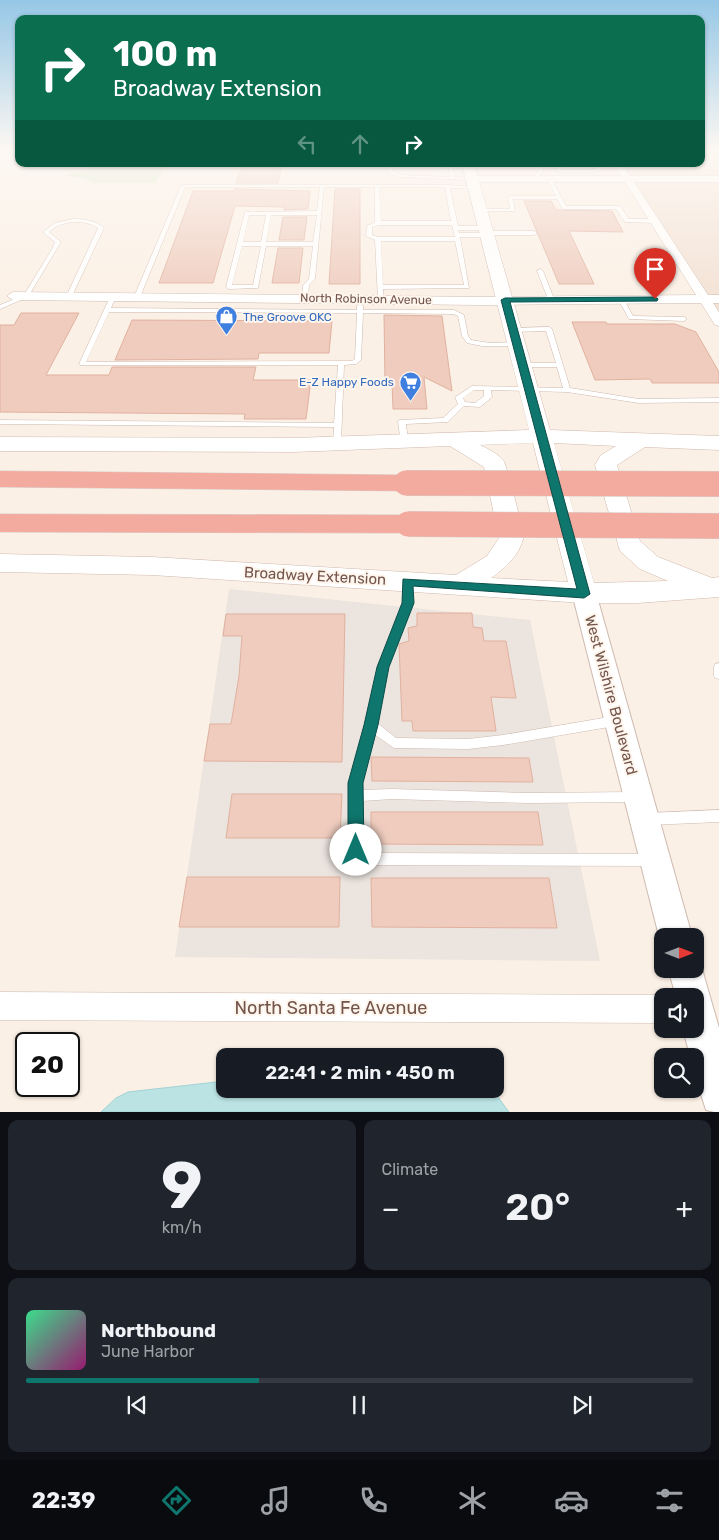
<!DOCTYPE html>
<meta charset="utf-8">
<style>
:root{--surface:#171b24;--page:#20242c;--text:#f1f3f6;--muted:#9ea1a6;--line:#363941;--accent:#0f766e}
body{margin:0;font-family:Rubik,sans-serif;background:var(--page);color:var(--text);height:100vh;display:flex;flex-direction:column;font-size:19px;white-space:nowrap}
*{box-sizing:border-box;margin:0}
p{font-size:16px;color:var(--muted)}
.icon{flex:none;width:28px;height:28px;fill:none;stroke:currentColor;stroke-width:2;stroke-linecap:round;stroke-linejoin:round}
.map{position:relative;height:1112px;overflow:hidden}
.sheet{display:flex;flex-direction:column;gap:8px;padding:8px;background:#0d0f14;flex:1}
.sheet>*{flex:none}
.guide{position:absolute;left:15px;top:15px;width:690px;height:152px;border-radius:10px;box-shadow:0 1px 4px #0004;background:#0b6e4f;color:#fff;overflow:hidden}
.needle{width:32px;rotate:90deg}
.fabs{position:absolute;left:654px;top:928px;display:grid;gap:10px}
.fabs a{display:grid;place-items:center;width:50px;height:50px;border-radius:10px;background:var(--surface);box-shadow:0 1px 4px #0004;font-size:25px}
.speed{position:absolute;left:15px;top:1032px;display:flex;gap:10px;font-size:25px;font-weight:700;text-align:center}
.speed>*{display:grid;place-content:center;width:65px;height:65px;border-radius:50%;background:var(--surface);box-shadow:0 1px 4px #0004;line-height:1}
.speed .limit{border:2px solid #111;border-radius:8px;background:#fff;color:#111}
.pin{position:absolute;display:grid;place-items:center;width:42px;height:42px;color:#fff;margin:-51px -21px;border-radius:50% 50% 50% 0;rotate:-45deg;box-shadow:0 0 5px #0007}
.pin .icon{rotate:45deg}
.me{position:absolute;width:55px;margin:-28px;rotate:0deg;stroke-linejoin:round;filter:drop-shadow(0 0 4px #0008)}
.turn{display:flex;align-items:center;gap:18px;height:105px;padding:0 15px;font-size:22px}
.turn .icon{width:65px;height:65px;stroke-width:2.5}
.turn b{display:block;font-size:35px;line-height:42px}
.lanes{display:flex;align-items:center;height:48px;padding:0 15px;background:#0003;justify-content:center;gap:25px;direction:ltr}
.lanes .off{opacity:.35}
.big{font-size:38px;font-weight:600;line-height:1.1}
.sheet .tile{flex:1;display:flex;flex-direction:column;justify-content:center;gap:8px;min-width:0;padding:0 18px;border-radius:10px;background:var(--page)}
.sheet .dial{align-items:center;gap:0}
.dial b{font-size:65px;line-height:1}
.song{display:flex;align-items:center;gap:15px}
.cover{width:60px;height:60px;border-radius:8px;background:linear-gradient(135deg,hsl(150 70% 55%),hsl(320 70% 35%))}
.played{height:5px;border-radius:2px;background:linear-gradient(90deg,var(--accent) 35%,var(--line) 35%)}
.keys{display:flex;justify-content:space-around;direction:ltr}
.heat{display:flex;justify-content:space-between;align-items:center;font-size:28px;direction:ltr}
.sheet .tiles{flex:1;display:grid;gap:8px;grid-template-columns:1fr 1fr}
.tile:last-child{grid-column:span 2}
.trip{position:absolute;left:216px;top:1048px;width:288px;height:50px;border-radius:10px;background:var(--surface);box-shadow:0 1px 4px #0004;font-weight:600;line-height:50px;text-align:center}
.tab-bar{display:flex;height:80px;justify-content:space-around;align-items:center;background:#090b0e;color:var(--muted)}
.tab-bar .icon{width:35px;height:35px}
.tab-bar .on{color:var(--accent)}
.tab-bar b{font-size:22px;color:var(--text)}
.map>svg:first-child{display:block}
.residential{fill:#f3e1d4}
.industrial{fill:#ebe4df}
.green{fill:#d7e8c4}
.water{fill:#bbe3e4;stroke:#a1d3d5}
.building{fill:#efccbe;stroke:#e1b19f}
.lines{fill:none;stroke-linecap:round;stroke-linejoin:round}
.service-casing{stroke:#ceb9af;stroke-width:1}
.minor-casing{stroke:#ceb9af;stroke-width:1}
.tertiary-casing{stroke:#ceb9af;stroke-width:2}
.secondary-casing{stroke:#d1b8ad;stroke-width:1}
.motorway-casing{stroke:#d8cfcd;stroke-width:1}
.service{fill:#fff;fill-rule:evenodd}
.minor{fill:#fff;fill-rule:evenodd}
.tertiary{fill:#fff;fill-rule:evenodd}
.secondary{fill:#fff;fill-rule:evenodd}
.motorway{fill:#f3ab9f;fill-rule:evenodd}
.motorway-bridge-casing{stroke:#d8cfcd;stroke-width:26;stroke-linecap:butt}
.motorway-bridge{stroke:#f3ab9f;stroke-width:25}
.route{fill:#0f766e;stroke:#0a4d48}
.labels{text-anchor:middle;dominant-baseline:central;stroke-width:4;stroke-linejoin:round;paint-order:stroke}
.far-street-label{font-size:12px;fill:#73554c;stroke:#fef5ec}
.far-shop-label{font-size:12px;fill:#366cbe;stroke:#fef5ec;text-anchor:start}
.street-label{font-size:15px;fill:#73554c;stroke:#fef5ec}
.near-street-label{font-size:18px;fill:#73554c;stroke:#fef5ec}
</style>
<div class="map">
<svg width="719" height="1113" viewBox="0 0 719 1113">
<rect width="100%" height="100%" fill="#fbf0e5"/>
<path class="residential" d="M701,151H719V322L618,164H701Z"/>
<path class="industrial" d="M229,589L530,620L600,961L175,957Z"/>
<path class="green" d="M92,164H167L155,183H93L84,178L66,176L69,174L85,171Z"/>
<path class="water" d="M225,1081V1089H492L509,1112H101L116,1098L128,1092Z"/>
<g class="building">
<path d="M243,164H282L278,183H236Z"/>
<path d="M235,189L310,191L308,209L284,210L285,207L235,206L213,283H159L193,191H234Z"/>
<path d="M335,189H360V284H329Z"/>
<path d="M524,201H551L556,210L612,211L623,232L569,231L594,284H559Z"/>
<path d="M283,217H307L304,240H279Z"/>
<path d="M278,248H303L299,283H272Z"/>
<path d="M21,313H79L46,375H109L112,367H256L253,380H311L306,419H244L245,414L0,412V325H14Z"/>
<path d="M384,315L442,316L452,391L424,377L427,409H393L392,383H385Z"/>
<path d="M132,320L332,321L329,353H259L258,359L115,360Z"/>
<path d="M572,322H606L607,324H675L696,332L719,372V383H652L650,379L595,380Z"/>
<path d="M417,613H472L473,627L482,628L484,641H506L516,698L491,697L496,731H413L412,721H402L399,644L409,641L408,628L417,626Z"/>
<path d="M226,614H345L342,762L204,761L210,724H231L239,676L242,636H223Z"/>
<path d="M371,757L529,758L533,782L372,781Z"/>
<path d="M232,794H342L340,838H226Z"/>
<path d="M371,812H538L543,845L371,844Z"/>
<path d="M187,877H340L339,927H179Z"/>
<path d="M371,878H549L557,928L372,927Z"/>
</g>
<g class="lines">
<defs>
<g id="service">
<path d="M387,164H391L392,170L400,175L451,177L447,164H451L455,177L472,178L474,179L472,180L399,177L388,172Z"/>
<path d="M536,164H540L543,171L536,179L534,178L539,171Z"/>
<path d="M554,164H558L561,170H596L593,164H597L601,170L596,172H559L557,171Z"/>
<path d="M549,177L551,178L566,206H620L629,219H655L658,221L655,223L625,222L616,209H564L562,208L557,199H513L515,211H481L479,210L481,209H510L508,197L510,196H556L547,178Z"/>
<path d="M183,185H447L475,187H477V189L450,188L458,226H486L489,228L486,230H458L459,233H485L487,231H534L537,233L534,235H490L488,237H460L469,288L383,289L384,299L381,301L378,299L375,240L366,236L367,226L375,222V187H324L315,279L309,285L308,298L305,300L302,298L303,285L309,279L313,246H266L258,288L229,289L226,287L245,212L317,211L320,187H185L140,297L135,298L134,297L181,186ZM379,187H445L451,221H381ZM249,215H266L261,242H243ZM271,215H317L313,242H266ZM379,225H452L455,237H378L372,235V227ZM381,241H455L464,285H383ZM242,246H261L253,285H232Z"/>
<path d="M73,219C84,219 95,220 104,228L71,298L66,297L98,228C85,219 61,220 49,232L61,242L28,297L0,309V305L24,295L52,249L55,242L44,233V231L55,223Z"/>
<path d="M540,269L543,271L554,299L553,300L548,299L537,271Z"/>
<path d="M113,295L116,297L111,308L357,310V306L360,304L363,306V310H454L464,315L468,336L471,340L490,343L517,342L520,344L517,346H482L467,343L462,336L458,316L453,314L363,313L361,360L356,364L344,365L341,443L337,445L333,443L334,427L0,424V420L334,423L338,365H80L79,364L110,297ZM109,312L357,313L355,359L352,361L86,362Z"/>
<path d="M619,298H623L633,316L684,317L687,319L684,321L629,319L618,299Z"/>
<path d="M549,327L552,329L570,388L639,399L719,398V402L639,403L567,392L491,390L492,397L480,407L464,406L448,422L406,424L408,441L404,443H401L398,422L399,420L443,418L458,404L455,397L457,396L472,386L563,388L557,367H523L520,365L523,363H556L546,331L513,332L510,330L513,328ZM474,390H484V396L475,403L465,402L463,398Z"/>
<path d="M407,579L410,580L412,582L413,603L388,667L377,723L396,738L468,739L503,735L615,716L619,718L620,721L619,724L615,726L503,745L468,749L394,748L374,734L361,783V790L392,789L529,793L636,792L640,793L642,797L640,801L636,802L529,803L392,799L362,801V847L368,853L650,854L654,856L656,860L654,864L650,866L365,865C358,862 353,856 350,849L349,783L366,725L378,667L403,603L402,582L404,580Z"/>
<path d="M719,663V679L715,678C713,674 713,668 715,664Z"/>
<path d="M719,810V822L649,825L645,823L643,819L645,815L649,813Z"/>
</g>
<g id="minor">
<path d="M614,164H622L630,176H719V182H634L708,295H719V303H713L719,312V326L715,325L701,303L480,305L13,300L7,296L13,292L480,297L696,295L625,182H472L467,179L472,176H621Z"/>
<path d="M0,992L662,995L664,996H662V1023L0,1020Z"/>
</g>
<g id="tertiary">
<path d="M584,584L592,587L596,593L692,936H662V943L659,936L572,593L576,587Z"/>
<path d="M695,956L702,969L719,1028V1113L706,1110L695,1076V1056H690L683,1029H695V996H676L668,969H695Z"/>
</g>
<path id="secondary" d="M462,164H474L550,430L719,436V450L645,447L617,465L640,541L658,557L712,578L719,577V597L638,603H584L152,575L0,572V554L152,557L456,575L487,556L499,538L484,467L450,446L293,452L0,451V437L293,438L529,430ZM533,443L568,582L491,578C505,568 519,556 523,539C524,533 507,464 503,460C497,453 488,449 480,445ZM554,443L616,446L601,455L595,465L620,551L640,569L668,581L594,583Z"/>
<g id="motorway">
<path d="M0,471L406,475L415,477L418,483L415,489L406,491L0,487Z"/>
<path d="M0,514L408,515L417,518L421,524L417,530L408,533L0,532Z"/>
</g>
</defs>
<use href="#service" class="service-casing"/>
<use href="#minor" class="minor-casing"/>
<use href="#tertiary" class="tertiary-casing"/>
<use href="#secondary" class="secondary-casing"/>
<use href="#motorway" class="motorway-casing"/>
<use href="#service" class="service"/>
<use href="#minor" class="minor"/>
<use href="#tertiary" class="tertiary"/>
<use href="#secondary" class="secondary"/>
<use href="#motorway" class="motorway"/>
<defs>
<g id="motorway-bridge">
<path d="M406,483L719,484"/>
<path d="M408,524L719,526"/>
</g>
</defs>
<use href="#motorway-bridge" class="motorway-bridge-casing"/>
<use href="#motorway-bridge" class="motorway-bridge"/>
</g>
<linearGradient id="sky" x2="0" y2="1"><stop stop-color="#96c7e6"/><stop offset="0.49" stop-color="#fdf8f3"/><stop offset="1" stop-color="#fdf8f3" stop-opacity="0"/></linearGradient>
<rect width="719" height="307" fill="url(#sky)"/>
<path class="route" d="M655,297L658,299L657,301L510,302L590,594L584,598L413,586L414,603L389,667L378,725L363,783L364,850L361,855L356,857L350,855L348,850V783L364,725L377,667L402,603L403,579L577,589L501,300L505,298Z"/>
<defs>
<symbol id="shop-pin" viewBox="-11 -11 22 30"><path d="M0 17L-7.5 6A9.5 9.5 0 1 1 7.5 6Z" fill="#3f7fe0" stroke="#fef5ec"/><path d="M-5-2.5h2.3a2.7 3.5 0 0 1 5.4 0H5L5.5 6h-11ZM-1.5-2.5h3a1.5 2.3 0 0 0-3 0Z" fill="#fff"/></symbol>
<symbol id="supermarket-pin" viewBox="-11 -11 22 30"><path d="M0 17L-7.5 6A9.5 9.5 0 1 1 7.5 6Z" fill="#3f7fe0" stroke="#fef5ec"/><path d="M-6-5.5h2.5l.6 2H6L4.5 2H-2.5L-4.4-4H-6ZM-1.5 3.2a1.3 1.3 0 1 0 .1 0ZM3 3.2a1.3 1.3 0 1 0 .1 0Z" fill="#fff"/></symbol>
</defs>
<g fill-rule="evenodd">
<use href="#shop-pin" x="214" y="304" width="25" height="34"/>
<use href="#supermarket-pin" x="398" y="370" width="25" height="34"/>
</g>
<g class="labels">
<g class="far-street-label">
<text transform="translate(366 299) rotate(1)">North Robinson Avenue</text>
</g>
<g class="far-shop-label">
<text x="243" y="317">The Groove OKC</text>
<text x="394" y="382" text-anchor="end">E-Z Happy Foods</text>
</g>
<g class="street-label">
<text transform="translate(315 576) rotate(3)">Broadway Extension</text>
<text transform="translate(611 695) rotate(75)">West Wilshire Boulevard</text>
</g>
<g class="near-street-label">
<text x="331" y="1008">North Santa Fe Avenue</text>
</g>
</g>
</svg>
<div class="fabs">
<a><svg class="needle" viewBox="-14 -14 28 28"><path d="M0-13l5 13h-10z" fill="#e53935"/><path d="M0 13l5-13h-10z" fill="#9ea1a6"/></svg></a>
<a><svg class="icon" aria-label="sound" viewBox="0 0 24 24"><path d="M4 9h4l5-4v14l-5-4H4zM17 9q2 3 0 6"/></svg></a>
<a><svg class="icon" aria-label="search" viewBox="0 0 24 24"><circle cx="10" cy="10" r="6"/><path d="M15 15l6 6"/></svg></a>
</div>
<div class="speed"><div class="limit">20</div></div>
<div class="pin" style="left:655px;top:299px;background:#d93025"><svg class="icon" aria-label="arrive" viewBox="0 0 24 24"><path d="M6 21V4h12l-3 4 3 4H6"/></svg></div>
<svg class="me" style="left:356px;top:850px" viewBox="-20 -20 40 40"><circle r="19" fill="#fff"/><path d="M0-13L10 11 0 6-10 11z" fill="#0f766e"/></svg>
<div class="trip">22:41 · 2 min · 450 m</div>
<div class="guide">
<div class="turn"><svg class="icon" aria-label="right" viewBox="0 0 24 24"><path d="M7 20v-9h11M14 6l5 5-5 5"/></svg><div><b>100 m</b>Broadway Extension</div></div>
<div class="lanes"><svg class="icon off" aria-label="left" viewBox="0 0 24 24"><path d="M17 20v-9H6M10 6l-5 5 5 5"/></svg><svg class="icon off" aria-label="ahead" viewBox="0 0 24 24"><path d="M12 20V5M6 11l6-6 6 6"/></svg><svg class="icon" aria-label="right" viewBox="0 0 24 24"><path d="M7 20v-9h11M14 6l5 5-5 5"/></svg></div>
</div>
</div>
<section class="sheet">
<div class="tiles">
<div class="tile dial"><b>9</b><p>km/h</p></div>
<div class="tile"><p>Climate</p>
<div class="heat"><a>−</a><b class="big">20°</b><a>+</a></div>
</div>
<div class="tile">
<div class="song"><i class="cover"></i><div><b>Northbound</b><p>June Harbor</p></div></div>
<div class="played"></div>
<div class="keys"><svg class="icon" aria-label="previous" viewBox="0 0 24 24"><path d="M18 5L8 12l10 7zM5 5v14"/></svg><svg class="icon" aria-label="pause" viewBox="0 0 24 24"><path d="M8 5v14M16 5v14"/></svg><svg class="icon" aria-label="next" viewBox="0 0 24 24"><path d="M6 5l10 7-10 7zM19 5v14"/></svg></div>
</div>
</div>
</section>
<nav class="tab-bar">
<b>22:39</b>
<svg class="icon on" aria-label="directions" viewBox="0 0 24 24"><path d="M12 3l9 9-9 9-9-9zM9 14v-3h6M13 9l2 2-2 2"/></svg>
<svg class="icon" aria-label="music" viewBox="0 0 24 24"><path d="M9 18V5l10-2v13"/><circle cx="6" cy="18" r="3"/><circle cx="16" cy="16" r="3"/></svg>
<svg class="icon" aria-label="phone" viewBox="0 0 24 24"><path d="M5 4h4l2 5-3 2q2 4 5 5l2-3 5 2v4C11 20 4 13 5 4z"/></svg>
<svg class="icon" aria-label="climate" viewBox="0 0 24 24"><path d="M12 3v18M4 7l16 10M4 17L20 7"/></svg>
<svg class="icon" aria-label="car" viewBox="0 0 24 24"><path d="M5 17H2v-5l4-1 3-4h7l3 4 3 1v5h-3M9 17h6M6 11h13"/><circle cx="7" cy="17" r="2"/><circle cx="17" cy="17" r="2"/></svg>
<svg class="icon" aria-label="filters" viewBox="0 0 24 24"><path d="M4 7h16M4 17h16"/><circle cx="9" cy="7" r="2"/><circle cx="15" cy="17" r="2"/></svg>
</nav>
